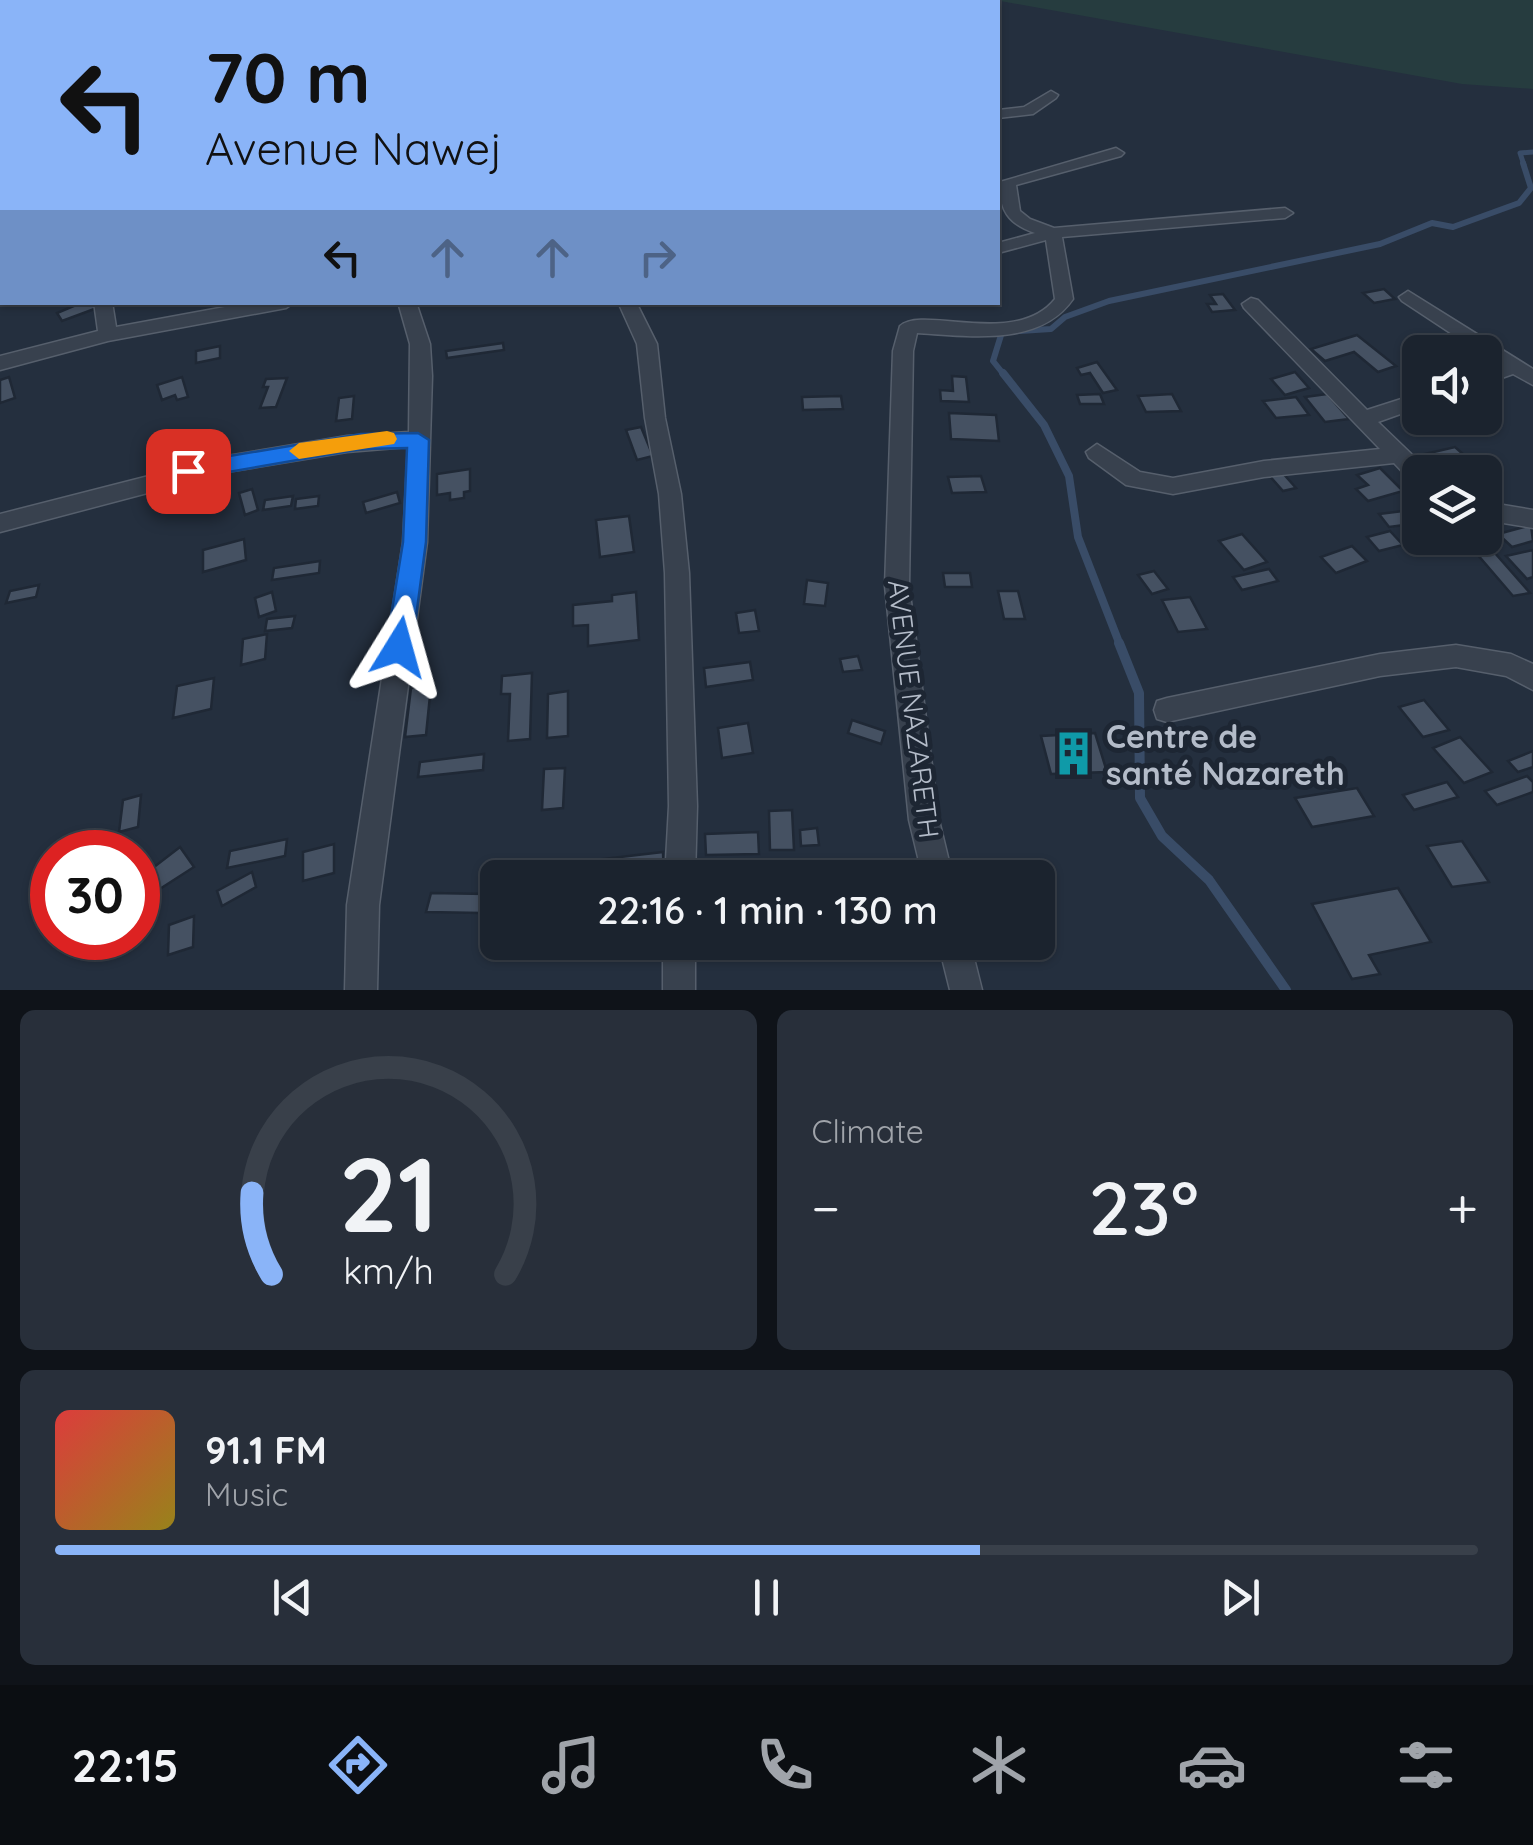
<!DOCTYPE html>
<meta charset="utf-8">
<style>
:root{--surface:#1b232e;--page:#282f3a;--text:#f1f3f6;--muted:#a0a4aa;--line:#39404a;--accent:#8ab4f8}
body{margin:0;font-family:Quicksand,sans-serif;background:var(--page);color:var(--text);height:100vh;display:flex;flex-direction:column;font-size:38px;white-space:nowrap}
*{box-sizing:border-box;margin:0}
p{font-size:32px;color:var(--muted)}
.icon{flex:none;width:55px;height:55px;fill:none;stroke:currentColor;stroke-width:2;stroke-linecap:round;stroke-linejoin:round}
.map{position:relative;height:990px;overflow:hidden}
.drawer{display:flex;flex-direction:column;gap:20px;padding:20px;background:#0f1319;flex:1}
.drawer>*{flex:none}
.banner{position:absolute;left:0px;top:0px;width:1000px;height:305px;box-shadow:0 2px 8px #0004,0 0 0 2px var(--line);background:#8ab4f8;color:#111;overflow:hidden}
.tools{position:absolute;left:1402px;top:335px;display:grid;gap:20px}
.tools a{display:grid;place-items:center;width:100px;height:100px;border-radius:15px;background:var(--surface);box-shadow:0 2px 8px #0004,0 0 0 2px var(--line);font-size:50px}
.speed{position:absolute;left:30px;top:830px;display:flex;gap:20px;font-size:50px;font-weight:700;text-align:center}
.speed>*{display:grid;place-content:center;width:130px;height:130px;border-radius:50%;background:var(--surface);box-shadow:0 2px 8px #0004,0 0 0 2px var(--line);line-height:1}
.speed .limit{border:15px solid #d22;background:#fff;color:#111}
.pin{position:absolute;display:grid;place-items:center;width:85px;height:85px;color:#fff;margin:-42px;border-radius:20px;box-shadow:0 5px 15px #0006}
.me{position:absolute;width:110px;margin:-55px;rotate:8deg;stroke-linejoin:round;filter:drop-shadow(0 0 8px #0008)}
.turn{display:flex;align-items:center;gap:35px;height:210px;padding:0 40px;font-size:45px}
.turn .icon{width:130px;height:130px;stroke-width:2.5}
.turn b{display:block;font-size:70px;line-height:85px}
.lanes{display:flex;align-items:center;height:95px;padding:0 40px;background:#0003;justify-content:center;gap:50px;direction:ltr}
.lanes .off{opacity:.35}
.big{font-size:75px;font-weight:600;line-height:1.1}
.drawer .widget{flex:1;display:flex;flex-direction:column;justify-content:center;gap:15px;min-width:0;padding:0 35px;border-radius:15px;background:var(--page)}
.drawer .dial{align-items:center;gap:0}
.dial svg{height:260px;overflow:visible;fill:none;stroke:var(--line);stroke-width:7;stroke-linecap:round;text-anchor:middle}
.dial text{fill:var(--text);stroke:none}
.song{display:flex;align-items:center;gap:30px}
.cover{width:120px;height:120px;border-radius:15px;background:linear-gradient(135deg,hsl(0 70% 55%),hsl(50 70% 35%))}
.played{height:10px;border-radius:5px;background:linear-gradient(90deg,var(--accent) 65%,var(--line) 65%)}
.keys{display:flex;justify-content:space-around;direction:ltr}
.heat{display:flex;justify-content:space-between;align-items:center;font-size:55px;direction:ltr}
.drawer .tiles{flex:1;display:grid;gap:20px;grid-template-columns:1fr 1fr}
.widget:last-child{grid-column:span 2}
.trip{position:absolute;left:480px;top:860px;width:575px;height:100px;border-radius:15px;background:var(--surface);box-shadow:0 2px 8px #0004,0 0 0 2px var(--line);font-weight:600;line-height:100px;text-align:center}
.tab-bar{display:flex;height:160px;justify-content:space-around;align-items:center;background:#0b0e12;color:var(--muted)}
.tab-bar .icon{width:70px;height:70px}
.tab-bar .current{color:var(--accent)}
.tab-bar b{font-size:45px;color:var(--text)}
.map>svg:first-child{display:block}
.green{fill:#263c3f}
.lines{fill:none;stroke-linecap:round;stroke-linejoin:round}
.stream-far3{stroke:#394c67;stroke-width:5}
.stream-far2{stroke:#394c67;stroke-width:6}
.stream-far1{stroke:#394c67;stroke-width:8}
.stream{stroke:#394c67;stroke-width:10}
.building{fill:#455162;stroke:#1f2835;stroke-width:2.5}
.street-casing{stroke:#565f6c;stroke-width:3}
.street{fill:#38414e;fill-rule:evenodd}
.route{fill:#1a73e8;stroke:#114b97;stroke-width:2.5}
.slow{fill:#f59e0b}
.labels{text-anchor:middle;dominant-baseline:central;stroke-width:10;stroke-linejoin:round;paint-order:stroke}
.street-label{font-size:28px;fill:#b4bcc9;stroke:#1d2633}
.near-poi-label{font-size:32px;font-weight:bold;fill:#b4bcc9;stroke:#1d2633;text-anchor:start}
</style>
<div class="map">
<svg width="1533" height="990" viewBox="0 0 1533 990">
<rect width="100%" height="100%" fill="#242f3e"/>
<path class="green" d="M995,0H1533V89L1462,84Z"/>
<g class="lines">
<path class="stream-far3" d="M1524,165L1520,153L1533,152"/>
<path class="stream-far2" d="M1005,376L993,361L1002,332L1051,329L1065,317L1109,301L1380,244L1432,223L1453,227L1519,203L1531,188L1523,163"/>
<path class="stream-far1" d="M1003,373L1044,425L1069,476L1078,537L1120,645"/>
<path class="stream" d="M1119,643L1139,693L1140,798L1162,836L1209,880L1286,990"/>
</g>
<g class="building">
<path d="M1384,289L1395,299L1374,303L1363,293Z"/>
<path d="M1223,294L1235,310L1212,312L1207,304H1216L1210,295Z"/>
<path d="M83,302H94L97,308L62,321L57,313Z"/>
<path d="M1357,335L1396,366L1378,372L1354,352L1325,361L1311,349Z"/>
<path d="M503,343L504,350L447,358L446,351Z"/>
<path d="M220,346V358L196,363V351Z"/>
<path d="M1097,362L1117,390L1103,393L1090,373L1081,375L1077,368Z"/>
<path d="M1295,372L1309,388L1285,395L1271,379Z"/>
<path d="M952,376L966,377L969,402L941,401L940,390L953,391Z"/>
<path d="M9,377L15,398L0,403V380Z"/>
<path d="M182,377L188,397L177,400L175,395L162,400L157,385Z"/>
<path d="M287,378L276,407L260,408L268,387H263L266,379Z"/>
<path d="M1100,394L1104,404H1080L1077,395Z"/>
<path d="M1172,394L1181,411L1146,412L1138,396Z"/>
<path d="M1327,394L1349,419L1325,422L1305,397Z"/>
<path d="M354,396L352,419L336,421L339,398Z"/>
<path d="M841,396L843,409L803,410L802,397Z"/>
<path d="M1296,397L1309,415L1276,418L1263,401Z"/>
<path d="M949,413L996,415L999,441L951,439Z"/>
<path d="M641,427L653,456L637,460L626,430Z"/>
<path d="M1455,447L1473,463L1442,471L1425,454Z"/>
<path d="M1380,468L1403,491L1368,501L1356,489L1368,485L1357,475Z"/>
<path d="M470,469V491L464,492V498L450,500V493L437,495V474Z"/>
<path d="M1280,470L1296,488L1283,491L1267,473Z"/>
<path d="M981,476L986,492L952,493L948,477Z"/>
<path d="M252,489L258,510L245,515L239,493Z"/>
<path d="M397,492L400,503L366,513L363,502Z"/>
<path d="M293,496L291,506L263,510L265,500Z"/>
<path d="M319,496L318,506L295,509L296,499Z"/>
<path d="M1411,510L1420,523L1389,527L1379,514Z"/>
<path d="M629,516L634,552L600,557L596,520Z"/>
<path d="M1531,525L1533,541L1512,547L1498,534Z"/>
<path d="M1390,531L1403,545L1379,551L1367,537Z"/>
<path d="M1242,534L1267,562L1244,570L1219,541Z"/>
<path d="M244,539L246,560L203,572V550Z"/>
<path d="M1352,546L1367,561L1336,573L1321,557Z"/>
<path d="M1533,550V577L1527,579L1506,556Z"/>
<path d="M1494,552L1530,593L1513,596L1477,554Z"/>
<path d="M320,561L319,573L272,580L274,568Z"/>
<path d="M1269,569L1278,581L1242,590L1233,577Z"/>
<path d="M1154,571L1168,589L1152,594L1138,575Z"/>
<path d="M943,573H970L972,587H945Z"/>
<path d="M807,580L828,583L825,606L804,604Z"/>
<path d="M39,585L36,597L6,603L10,591Z"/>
<path d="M998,591H1018L1025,619H1004Z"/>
<path d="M272,592L276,611L259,617L255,598Z"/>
<path d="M636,592L639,640L588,646V625L573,626V605L612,601V595Z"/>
<path d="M1190,597L1207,629L1178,632L1162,600Z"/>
<path d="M755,610L759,631L739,633L736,613Z"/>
<path d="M295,616L292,628L265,631L267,619Z"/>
<path d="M267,634L265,659L241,665L243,639Z"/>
<path d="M858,656L862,670L843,672L840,659Z"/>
<path d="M750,662L753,680L706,687L704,668Z"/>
<path d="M532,673L530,739L508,741L510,694H501L502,676Z"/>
<path d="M214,678L211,709L173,718L177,686Z"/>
<path d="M431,686L426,735L405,737L411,688Z"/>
<path d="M568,691V736L547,738L548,694Z"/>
<path d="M1424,700L1449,730L1423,737L1399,707Z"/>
<path d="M852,720L885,731L881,744L848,733Z"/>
<path d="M748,723L753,753L722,758L718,728Z"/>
<path d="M1095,733L1107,772L1051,774L1041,736Z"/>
<path d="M1460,737L1492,772L1464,783L1433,748Z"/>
<path d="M1533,751V767L1518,772L1508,761Z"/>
<path d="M484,754L483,770L418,777L420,762Z"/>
<path d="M565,768L563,808L542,810L544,769Z"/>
<path d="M1527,776L1533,782V792L1497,805L1485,791Z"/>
<path d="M1447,782L1458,797L1414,810L1403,795Z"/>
<path d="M1357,788L1374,816L1312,827L1295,798Z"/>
<path d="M141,795L138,827L119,832L123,800Z"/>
<path d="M792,810L794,850H770L769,811Z"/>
<path d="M817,828L819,845L801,846L800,830Z"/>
<path d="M758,832L759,854L706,855L705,834Z"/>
<path d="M287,839L285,856L227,868L230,851Z"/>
<path d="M1462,841L1489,882L1452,887L1427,846Z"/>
<path d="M334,844V873L303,881V852Z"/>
<path d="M180,847L194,867L152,894L141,877Z"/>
<path d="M663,852L664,878H586V861Z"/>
<path d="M252,872L256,887L222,906L217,891Z"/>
<path d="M1398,888L1431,942L1369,955L1380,974L1352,979L1312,904Z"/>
<path d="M431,893L486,894L482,913L426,912Z"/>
<path d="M194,916L193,947L168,955L169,925Z"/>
</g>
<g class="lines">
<defs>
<g id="street">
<path d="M1051,91L1058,95L1056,98L1033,114L998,118V110L1024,107Z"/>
<path d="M1116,148L1124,153L1121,156L1016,185L1020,211L1030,219L1054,228L1285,208L1293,213L1285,218L1062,237L1073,299C1040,347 969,336 917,333L913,351L909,586L939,820L953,878H923L909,820L885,586L893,351L900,326C923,305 1016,348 1055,299L1046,240L998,253V243L1035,233C1008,224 999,210 1000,182Z"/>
<path d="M2,174V184L0,185V175Z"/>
<path d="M1408,291L1533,369V385L1513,374L1485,384V370L1499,365L1402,301L1399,297Z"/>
<path d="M1251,298L1258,300L1367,410L1420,393V407L1378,422L1428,470L1420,472V484L1412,482L1394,463L1264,477L1173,494L1126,485L1089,458L1086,452L1097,444L1140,472L1173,478L1264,461L1380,449L1244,308L1242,304Z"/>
<path d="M94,302H112L116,327L252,302H295L286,308L108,341L0,370V356L98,331Z"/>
<path d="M398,302H416L430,344L432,376L427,542L379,905L377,990H345L347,905L403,542L408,447L347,452L227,472L0,532V514L227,456L347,436L409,432L410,344Z"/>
<path d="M618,302H636L657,344L665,418L681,494L689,573L697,806L695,878H665L669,806L665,573L659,494L645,418L637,344Z"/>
<path d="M1485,502L1533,510V528L1485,520Z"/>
<path d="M1456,645L1511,654L1533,664V690L1506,676L1456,667L1380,676L1167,722L1157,719L1154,710L1157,701L1167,698L1380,654Z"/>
<rect x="663" y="942" width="32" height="48"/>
<path d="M938,942H970L982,990H950Z"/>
</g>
</defs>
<use href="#street" class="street-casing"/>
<use href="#street" class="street"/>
</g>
<path class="route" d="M418,433L429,440L426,542L412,647L408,655L399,658L390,655L386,647L403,542L407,448L361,449L188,479L176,471L188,463L361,434Z"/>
<path class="slow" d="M387,431L394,433L397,439L394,444L299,459L289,451L299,443Z"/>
<defs>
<symbol id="building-bare" viewBox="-9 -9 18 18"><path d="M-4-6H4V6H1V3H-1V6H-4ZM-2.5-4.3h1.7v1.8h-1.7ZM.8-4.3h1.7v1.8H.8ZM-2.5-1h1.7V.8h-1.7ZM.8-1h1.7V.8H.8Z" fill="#0f9aa8" stroke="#1d2633" stroke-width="2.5" paint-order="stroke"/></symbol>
</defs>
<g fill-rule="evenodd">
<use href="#building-bare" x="1042" y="722" width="63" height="63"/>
</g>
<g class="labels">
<g class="street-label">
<text transform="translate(914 709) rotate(83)">AVENUE NAZARETH</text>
</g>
<g class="near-poi-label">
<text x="1106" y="736">Centre de<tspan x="1106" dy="37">santé Nazareth</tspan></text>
</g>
</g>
</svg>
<div class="tools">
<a><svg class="icon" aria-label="sound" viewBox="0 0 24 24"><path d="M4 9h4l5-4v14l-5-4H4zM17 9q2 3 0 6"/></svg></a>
<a><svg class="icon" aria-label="layers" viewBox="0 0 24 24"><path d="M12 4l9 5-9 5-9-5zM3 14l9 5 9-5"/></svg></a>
</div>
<div class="speed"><div class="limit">30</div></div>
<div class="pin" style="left:188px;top:471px;background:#d93025"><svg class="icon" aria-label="arrive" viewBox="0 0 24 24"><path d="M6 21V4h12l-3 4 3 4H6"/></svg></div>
<svg class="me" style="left:399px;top:647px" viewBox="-20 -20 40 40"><path d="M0-17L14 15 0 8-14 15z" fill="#1a73e8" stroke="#fff" stroke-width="4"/></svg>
<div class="trip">22:16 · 1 min · 130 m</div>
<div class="banner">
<div class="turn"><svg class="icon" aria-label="left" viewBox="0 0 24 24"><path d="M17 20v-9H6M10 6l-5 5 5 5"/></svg><div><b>70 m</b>Avenue Nawej</div></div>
<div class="lanes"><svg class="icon" aria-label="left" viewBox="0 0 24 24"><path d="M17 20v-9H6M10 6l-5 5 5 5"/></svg><svg class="icon off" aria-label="ahead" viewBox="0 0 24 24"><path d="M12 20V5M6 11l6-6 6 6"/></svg><svg class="icon off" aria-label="ahead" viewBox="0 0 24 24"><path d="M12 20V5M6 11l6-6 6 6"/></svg><svg class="icon off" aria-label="right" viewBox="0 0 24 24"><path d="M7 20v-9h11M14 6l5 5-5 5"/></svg></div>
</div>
</div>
<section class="drawer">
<div class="tiles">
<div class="widget dial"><svg viewBox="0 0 100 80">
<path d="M14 69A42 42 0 1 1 86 69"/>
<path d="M14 69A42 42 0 0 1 8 44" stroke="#8ab4f8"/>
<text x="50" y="56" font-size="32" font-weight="700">21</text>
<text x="50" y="72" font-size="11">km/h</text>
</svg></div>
<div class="widget"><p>Climate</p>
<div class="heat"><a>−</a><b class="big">23°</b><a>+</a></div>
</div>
<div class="widget">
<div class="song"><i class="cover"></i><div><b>91.1 FM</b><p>Music</p></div></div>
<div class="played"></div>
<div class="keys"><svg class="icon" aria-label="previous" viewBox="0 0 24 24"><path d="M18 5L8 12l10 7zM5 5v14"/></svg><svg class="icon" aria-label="pause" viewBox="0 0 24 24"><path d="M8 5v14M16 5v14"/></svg><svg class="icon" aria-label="next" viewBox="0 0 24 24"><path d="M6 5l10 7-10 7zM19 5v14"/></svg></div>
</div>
</div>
</section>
<nav class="tab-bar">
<b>22:15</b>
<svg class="icon current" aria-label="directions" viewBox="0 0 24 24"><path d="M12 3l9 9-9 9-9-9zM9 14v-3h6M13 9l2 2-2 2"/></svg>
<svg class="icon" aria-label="music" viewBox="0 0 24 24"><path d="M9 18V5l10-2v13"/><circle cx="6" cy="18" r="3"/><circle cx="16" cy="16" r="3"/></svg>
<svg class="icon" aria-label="phone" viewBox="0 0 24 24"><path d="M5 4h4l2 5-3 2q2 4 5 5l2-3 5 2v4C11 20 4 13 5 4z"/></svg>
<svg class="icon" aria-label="climate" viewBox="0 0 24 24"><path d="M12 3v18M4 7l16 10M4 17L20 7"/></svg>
<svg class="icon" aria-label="car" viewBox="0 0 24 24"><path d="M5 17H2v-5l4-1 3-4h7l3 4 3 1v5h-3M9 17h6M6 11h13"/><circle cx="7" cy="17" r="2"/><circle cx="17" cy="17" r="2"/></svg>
<svg class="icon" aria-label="filters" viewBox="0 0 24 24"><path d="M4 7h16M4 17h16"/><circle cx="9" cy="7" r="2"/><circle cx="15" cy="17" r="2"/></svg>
</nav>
